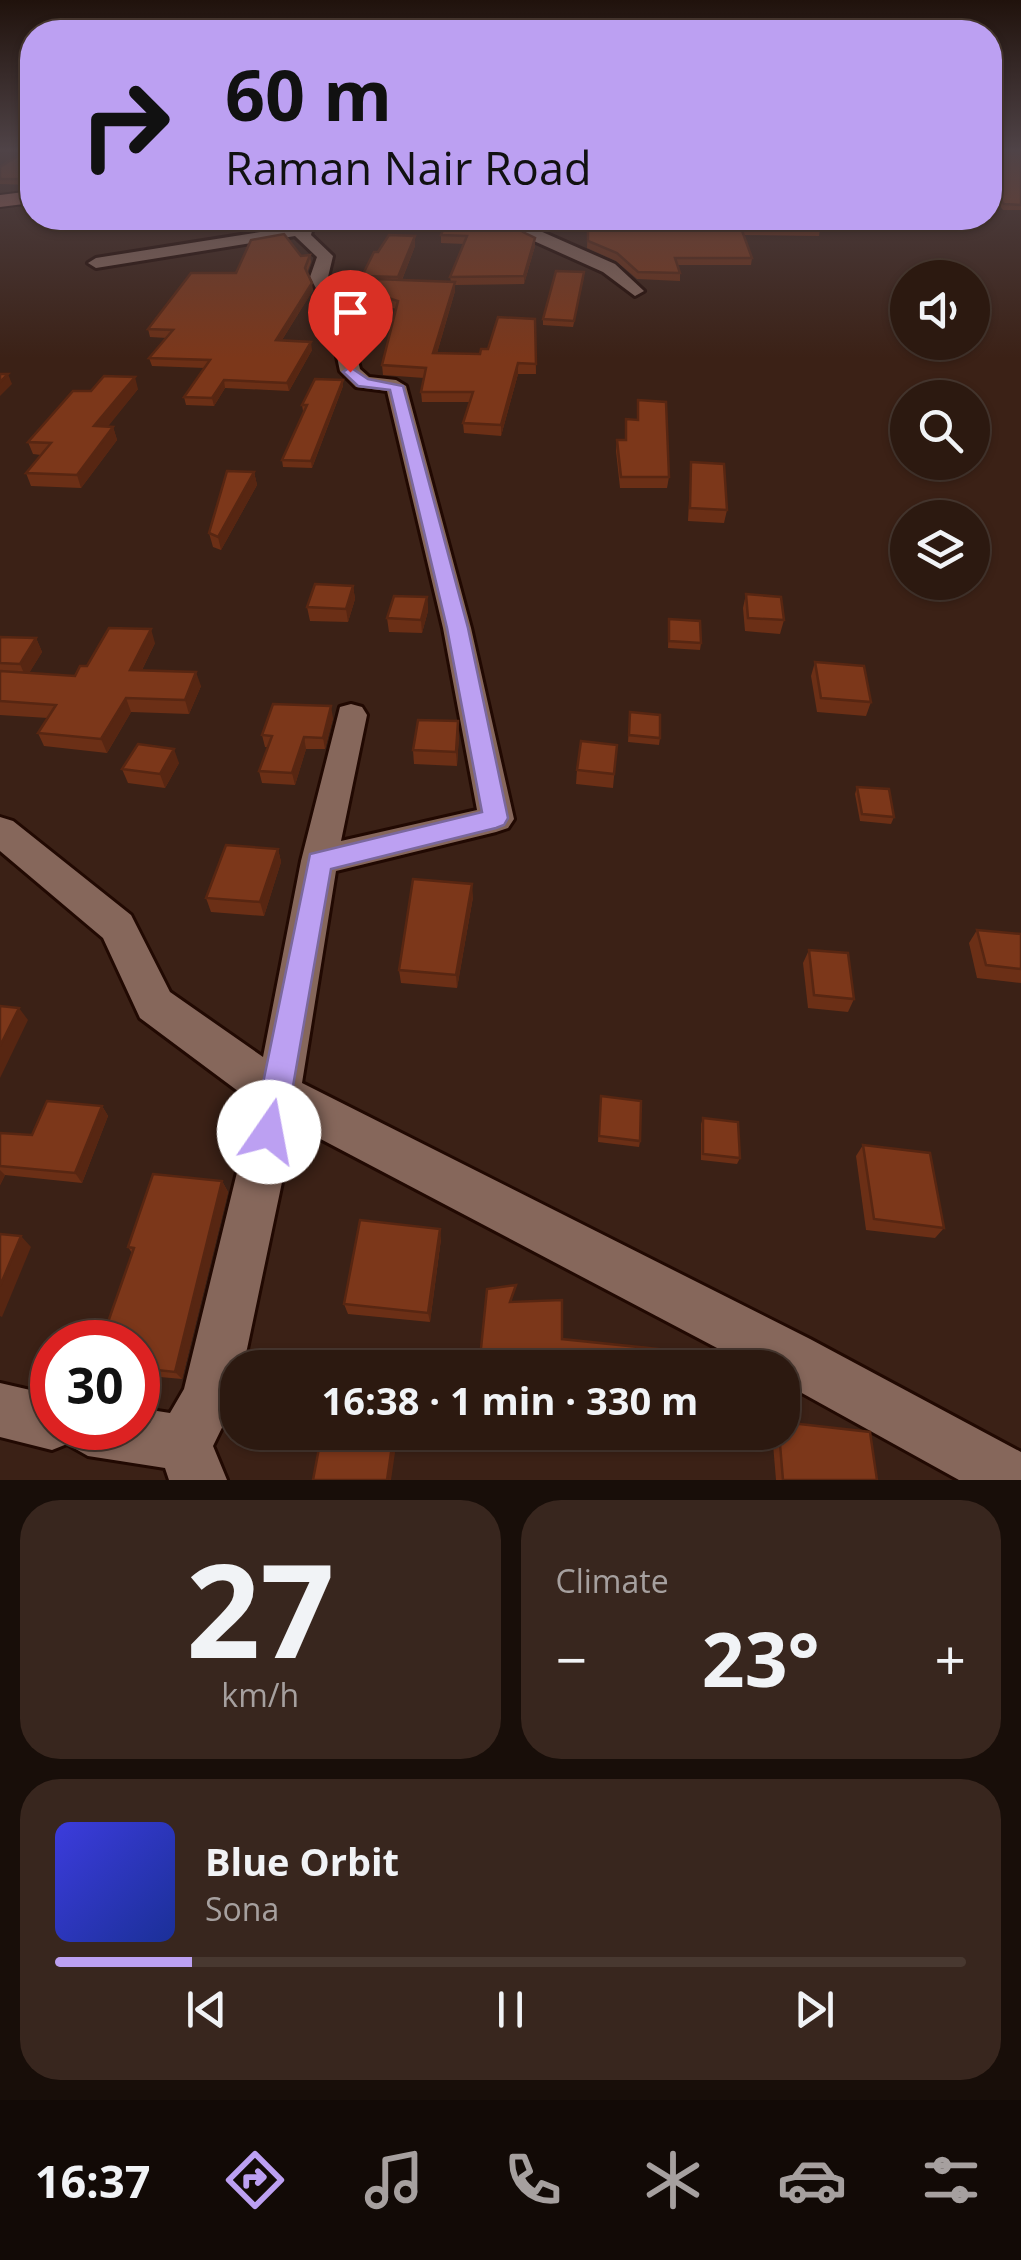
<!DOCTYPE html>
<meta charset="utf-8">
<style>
:root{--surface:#2c1910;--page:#38261e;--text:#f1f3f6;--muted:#a6a09f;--line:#483830;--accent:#bca0f2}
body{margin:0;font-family:"Open Sans",sans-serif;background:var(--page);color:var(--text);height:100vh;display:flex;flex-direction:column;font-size:38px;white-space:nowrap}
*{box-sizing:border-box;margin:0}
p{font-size:32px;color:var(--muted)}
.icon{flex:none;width:55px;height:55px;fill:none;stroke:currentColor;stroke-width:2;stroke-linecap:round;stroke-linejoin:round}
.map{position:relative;height:1480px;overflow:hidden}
.drawer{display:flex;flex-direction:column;gap:20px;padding:20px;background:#180e09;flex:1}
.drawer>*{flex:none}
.top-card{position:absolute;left:20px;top:20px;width:982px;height:210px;border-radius:40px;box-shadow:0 2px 8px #0004,0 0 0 2px var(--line);background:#bca0f2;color:#111;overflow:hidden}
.fabs{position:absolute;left:890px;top:260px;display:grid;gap:20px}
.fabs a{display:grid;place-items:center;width:100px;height:100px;border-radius:50%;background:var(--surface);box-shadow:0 2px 8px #0004,0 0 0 2px var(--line);font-size:50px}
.speed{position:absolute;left:30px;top:1320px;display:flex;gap:20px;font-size:50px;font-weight:700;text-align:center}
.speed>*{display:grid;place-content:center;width:130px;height:130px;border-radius:50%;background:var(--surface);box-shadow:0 2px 8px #0004,0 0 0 2px var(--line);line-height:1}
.speed .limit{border:15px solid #d22;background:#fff;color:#111}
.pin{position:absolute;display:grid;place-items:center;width:85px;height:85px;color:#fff;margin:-102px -42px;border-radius:50% 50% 50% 0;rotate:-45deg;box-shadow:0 0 10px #0007}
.pin .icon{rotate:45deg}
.me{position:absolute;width:110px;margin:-55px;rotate:12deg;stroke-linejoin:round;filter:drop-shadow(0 0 8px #0008)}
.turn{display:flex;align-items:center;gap:35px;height:210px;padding:0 40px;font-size:45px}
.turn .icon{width:130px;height:130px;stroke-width:2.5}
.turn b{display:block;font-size:70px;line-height:85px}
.big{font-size:75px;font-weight:700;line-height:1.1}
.drawer .card{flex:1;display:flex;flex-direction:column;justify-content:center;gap:15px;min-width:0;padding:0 35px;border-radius:40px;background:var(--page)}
.drawer .dial{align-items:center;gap:0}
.dial b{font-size:130px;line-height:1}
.song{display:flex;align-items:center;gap:30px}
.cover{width:120px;height:120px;border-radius:15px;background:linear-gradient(135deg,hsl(240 70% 55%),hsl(230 70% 35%))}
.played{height:10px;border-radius:5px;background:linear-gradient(90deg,var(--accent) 15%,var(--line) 15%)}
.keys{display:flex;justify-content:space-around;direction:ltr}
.heat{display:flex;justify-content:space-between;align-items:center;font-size:55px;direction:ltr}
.drawer .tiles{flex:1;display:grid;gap:20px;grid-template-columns:1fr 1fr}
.card:last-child{grid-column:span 2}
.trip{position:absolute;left:220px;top:1350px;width:580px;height:100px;border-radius:40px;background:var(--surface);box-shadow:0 2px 8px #0004,0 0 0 2px var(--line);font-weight:700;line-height:100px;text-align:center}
.tabs{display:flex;height:160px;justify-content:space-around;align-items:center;background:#120a06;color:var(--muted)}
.tabs .icon{width:70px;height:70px}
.tabs .on{color:var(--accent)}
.tabs b{font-size:45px;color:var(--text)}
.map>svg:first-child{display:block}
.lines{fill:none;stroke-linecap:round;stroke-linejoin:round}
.street-casing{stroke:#210902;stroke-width:6}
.secondary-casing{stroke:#210902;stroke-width:4}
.street{fill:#86675b;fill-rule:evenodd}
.secondary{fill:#9c6155;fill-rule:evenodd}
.wall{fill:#6b2f16}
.shaded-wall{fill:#572612}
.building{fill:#7c371a;stroke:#572612;stroke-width:2.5}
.route{fill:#bca0f2;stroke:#7a689d;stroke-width:2.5}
</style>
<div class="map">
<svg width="1021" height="1480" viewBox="0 0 1021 1480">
<rect width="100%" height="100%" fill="#3b2116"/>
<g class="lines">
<defs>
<g id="street">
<path d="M301,218H315L311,235L333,256L328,277L345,309L360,369L369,377L396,380L406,386L471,628L514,819L508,828L496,832L336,871L302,1083L810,1339L1021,1452V1480H959L782,1382V1368H755L294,1125L243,1368H238L236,1399L213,1446L227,1480H169L165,1468L88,1456L67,1444L52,1450L0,1437V1383L52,1395V1428H138V1408L170,1413L184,1389L254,1103L140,1018L103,938L0,851V817L13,821L131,915L170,992L263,1057L301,861L340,707L351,704L362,707L367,715L341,841L477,810L443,628L387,391L356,387L340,371L327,309L310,277L317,257L295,236L96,268L88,263L96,258L298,226Z"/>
<path d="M514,218H775L783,222L775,227H531L615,264L644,291L635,296L603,272L525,237L506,222Z"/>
</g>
<path id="secondary" d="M32,191V203L0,207V195Z"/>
</defs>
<use href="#street" class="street-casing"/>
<use href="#secondary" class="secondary-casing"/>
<use href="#street" class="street"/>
<use href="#secondary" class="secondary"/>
</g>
<g class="wall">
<path d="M0,151H32V185L0,184V167L23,153Z"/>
<path d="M990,151H1021V210H1003L990,194Z"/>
<path d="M779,218H816L820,229L819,236L743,235L752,258L751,265H678L680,273V281L637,279L616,261L587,248L588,224H776L782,220Z"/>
<path d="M523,232L535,238V246L524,284L455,285V291L437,353L480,354L535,319L536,374H518L501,436L464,433L463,423L470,402H422L421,392L424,378L383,375L382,365L396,309L348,294L347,285L362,278V276L378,252L415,236V246L402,280L451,282L450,277L464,244L441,243V235Z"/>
<path d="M310,255L311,262L307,273L313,290L282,340L312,350L289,391L225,388L214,406L186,405L184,397L205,368L152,366L149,358L167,338L150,337L148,329L236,273L301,256Z"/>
<path d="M584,277L573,327L543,325V319Z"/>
<path d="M343,380V386L312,468L283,467L282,460L305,411H303L302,405Z"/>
<path d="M138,389L107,427H113L117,440L81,488L31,486L26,473L41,455L33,454L28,442L91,391Z"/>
<path d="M617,440L669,477L667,488H620L616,451Z"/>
<path d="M691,462L727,510L724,523L688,521Z"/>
<path d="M254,472L257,485L221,550L213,547L209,533Z"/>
<path d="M353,586L355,599L348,622L310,621L307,607Z"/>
<path d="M746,594L784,620L780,634L745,631L743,608Z"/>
<path d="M427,597L428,611L422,633L389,632L387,618Z"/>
<path d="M669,619L701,643L700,650L668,648Z"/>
<path d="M0,637L36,638L42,652L29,673L75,676L87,666L155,643L142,670L201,686L189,714L131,712L107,753L44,746L38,733L48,718L0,715Z"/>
<path d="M815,662L871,702L866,716L817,712L811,676Z"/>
<path d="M630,712L660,738L659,745L628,742Z"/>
<path d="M333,718L325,749H306L295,785L262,783L259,771L268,747H265L262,735Z"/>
<path d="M459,735L457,766L414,764L413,750Z"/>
<path d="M617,745L613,788L576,784L577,770Z"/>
<path d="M179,763L165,788L128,783L122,769Z"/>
<path d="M857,787L894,817L891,824L860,821L855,794Z"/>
<path d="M278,849L281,862L264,916L211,912L206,898Z"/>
<path d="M473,897L457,988L401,983L399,970Z"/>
<path d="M977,930L1021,934V983L977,978L969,943Z"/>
<path d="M809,950L854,999L848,1012L808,1008L803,963Z"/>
<path d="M600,1102L640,1141L639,1147L598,1142Z"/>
<path d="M102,1106L108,1116L82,1183L5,1175L0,1185V1133L32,1135Z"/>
<path d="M703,1118L740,1158L737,1164L701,1160V1124Z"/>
<path d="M863,1145L944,1228L935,1238L866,1230L856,1156Z"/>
<path d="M222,1181L228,1192L182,1379L138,1375V1342L132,1253L128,1247Z"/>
<path d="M441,1239L430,1322L348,1314L344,1304Z"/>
<path d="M591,1432H668V1441L664,1447L591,1439Z"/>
<path d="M772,1432H782L877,1480H776Z"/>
</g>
<g class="shaded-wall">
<path d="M415,236V246L399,287L398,277Z"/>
<path d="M535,238V246L524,284V276Z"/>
<path d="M455,282V291L434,363L433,353Z"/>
<path d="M312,283L313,290L277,348L276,340Z"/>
<path d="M311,342L312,350L289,391L287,383Z"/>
<path d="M518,363V374L501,436V425Z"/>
<path d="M8,374L12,384L0,396V382Z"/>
<path d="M135,377L138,389L98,439L94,426Z"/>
<path d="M224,380L225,388L214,406L212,398Z"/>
<path d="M343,380V386L312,468L311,461Z"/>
<path d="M113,427L117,440L81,488L77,475Z"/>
<path d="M254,472L257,485L221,550L218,537Z"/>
<path d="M353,586L355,599L348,622L346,609Z"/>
<path d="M427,597L428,611L422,633L421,620Z"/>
<path d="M151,629L155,643L135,684L130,670Z"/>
<path d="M36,638L42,652L26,678L20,664Z"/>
<path d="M196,672L201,686L189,714L185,700Z"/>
<path d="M126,698L131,712L107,753L101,739Z"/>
<path d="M331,706L333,718L325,749L323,738Z"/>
<path d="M458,721L459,735L457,766L456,752Z"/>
<path d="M304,737L306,749L295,785L292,773Z"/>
<path d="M174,749L179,763L165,788L160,774Z"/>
<path d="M278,849L281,862L264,916L260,902Z"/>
<path d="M472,884L473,897L457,988L456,975Z"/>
<path d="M19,1008L28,1020L0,1078V1046Z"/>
<path d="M102,1106L108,1116L82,1183L75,1173Z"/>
<path d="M0,1170L5,1175L0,1185Z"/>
<path d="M222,1181L228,1192L182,1379L175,1372Z"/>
<path d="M440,1229L441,1239L430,1322L428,1313Z"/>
<path d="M21,1236L31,1247L2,1317L0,1316V1286Z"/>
<path d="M394,1432H398L391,1480H387Z"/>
</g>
<g class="building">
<path d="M26,151H32V179H0V167Z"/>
<path d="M990,151H1021V205L1004,204L990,187Z"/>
<path d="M447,218H507L523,232L535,238L524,276L450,277L467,236L441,235Z"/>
<path d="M786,218H816L820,229L741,228L752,258H675L680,273L638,272L617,253L588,241V224H776Z"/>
<path d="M284,234L301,256L310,255L305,268L312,283L276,340L311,342L287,383L224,380L212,398L184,397L210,360L149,358L173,330L148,329L191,273H236L251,240Z"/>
<path d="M389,235L415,236L398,277L362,276L374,252H378Z"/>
<path d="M556,271L584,272L574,321L543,319Z"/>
<path d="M348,278L455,282L433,353L480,354L481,349H488L498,317L535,319L536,364L518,363L501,425L463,423L473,392H421L426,368L382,365L398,301L347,285Z"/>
<path d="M0,374H8L0,382Z"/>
<path d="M104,376L135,377L94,426L113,427L77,475L26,473L51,443L28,442L73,391H91Z"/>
<path d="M315,379L343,380L311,461L282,460L307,405H302Z"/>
<path d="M638,400L666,402L669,477H621L617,440H626V419L638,420Z"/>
<path d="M691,462L724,464L727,510L690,508Z"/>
<path d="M227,471L254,472L218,537L209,533Z"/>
<path d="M315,584L353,586L346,609L307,607Z"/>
<path d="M746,594L781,597L784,620L748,618Z"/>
<path d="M394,596L427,597L421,620L387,618Z"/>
<path d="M669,619L700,621L701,643L669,641Z"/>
<path d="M109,628L151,629L130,670L196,672L185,700L126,698L101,739L38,733L56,705L0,701V671L75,676L80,666H87Z"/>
<path d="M0,637L36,638L20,664L0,663Z"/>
<path d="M815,662L864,666L871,702L821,698Z"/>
<path d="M273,704L331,706L323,738L304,737L292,773L259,771L272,736L262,735Z"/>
<path d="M630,712L660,715V738L629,735Z"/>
<path d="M418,720L458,721L456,752L413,750Z"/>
<path d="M581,741L617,745L614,774L577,770Z"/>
<path d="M138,744L174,749L160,774L122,769Z"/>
<path d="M857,787L889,789L894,817L862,814Z"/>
<path d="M226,845L278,849L260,902L206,898Z"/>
<path d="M413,879L472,884L456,975L399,970Z"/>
<path d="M977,930L1021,934V969L986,965Z"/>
<path d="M809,950L848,953L854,999L814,995Z"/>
<path d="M0,1006L19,1008L0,1046Z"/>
<path d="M601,1096L641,1101L640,1141L599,1136Z"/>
<path d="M47,1101L102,1106L75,1173L0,1166V1133L32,1135Z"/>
<path d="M703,1118L738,1122L740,1158L703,1154Z"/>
<path d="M863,1145L930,1153L944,1228L874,1219Z"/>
<path d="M153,1174L222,1181L175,1372L138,1368V1342H101L134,1248L128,1247Z"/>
<path d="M360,1220L440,1229L428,1313L344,1304Z"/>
<path d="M0,1234L21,1236L0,1286Z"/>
<path d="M516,1285L510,1302L562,1300V1339L667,1350V1368H479L487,1289Z"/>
<path d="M782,1422L870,1432L877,1480H783L779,1432H782Z"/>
<path d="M322,1432H394L387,1480H313Z"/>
<path d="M596,1432H668V1441Z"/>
</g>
<linearGradient id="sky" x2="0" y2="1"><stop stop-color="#20120c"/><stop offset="0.42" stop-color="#4f4347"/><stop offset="1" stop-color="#4f4347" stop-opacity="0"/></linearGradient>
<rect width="1021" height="358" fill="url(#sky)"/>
<path class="route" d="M350,367L368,379L403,386L468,628L508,818L504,825L496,828L331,869L285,1132L281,1143L269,1148L258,1143L253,1132L310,854L482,812L447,628L390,390L358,386L343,372Z"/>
</svg>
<div class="fabs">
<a><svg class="icon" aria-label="sound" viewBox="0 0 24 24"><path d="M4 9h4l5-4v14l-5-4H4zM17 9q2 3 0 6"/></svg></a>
<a><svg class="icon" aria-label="search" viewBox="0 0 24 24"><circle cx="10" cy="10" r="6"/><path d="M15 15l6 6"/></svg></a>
<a><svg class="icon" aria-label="layers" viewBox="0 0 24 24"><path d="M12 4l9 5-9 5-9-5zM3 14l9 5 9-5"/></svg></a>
</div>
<div class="speed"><div class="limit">30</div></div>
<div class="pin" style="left:350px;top:372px;background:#d93025"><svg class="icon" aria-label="arrive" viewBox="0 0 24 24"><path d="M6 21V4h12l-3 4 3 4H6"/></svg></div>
<svg class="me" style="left:269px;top:1132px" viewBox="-20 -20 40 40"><circle r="19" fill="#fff"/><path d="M0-13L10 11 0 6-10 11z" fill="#bca0f2"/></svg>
<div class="trip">16:38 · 1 min · 330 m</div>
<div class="top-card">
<div class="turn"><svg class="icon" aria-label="right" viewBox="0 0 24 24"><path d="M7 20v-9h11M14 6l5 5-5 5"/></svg><div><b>60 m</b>Raman Nair Road</div></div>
</div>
</div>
<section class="drawer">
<div class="tiles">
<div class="card dial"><b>27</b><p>km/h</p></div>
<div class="card"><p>Climate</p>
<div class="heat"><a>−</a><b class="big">23°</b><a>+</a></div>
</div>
<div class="card">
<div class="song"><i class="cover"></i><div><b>Blue Orbit</b><p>Sona</p></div></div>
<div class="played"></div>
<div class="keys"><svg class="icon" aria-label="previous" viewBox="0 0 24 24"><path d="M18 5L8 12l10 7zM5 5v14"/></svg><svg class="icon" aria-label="pause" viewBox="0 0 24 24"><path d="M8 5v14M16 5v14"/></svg><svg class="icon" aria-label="next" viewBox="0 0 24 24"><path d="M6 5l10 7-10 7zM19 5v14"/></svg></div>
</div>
</div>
</section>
<nav class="tabs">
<b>16:37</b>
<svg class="icon on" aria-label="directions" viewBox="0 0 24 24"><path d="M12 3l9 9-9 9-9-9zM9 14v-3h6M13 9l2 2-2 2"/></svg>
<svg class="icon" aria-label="music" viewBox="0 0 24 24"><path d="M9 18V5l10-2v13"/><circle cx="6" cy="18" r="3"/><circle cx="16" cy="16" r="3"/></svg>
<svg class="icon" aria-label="phone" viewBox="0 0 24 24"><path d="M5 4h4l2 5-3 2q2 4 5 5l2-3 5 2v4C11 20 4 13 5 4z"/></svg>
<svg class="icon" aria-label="climate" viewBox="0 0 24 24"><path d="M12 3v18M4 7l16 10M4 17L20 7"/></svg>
<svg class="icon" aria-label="car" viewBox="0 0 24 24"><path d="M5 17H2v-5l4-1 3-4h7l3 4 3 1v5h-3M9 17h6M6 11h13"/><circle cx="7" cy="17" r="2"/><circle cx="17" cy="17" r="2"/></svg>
<svg class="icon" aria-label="filters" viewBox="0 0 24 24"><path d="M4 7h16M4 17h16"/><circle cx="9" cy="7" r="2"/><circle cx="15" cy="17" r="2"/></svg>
</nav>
